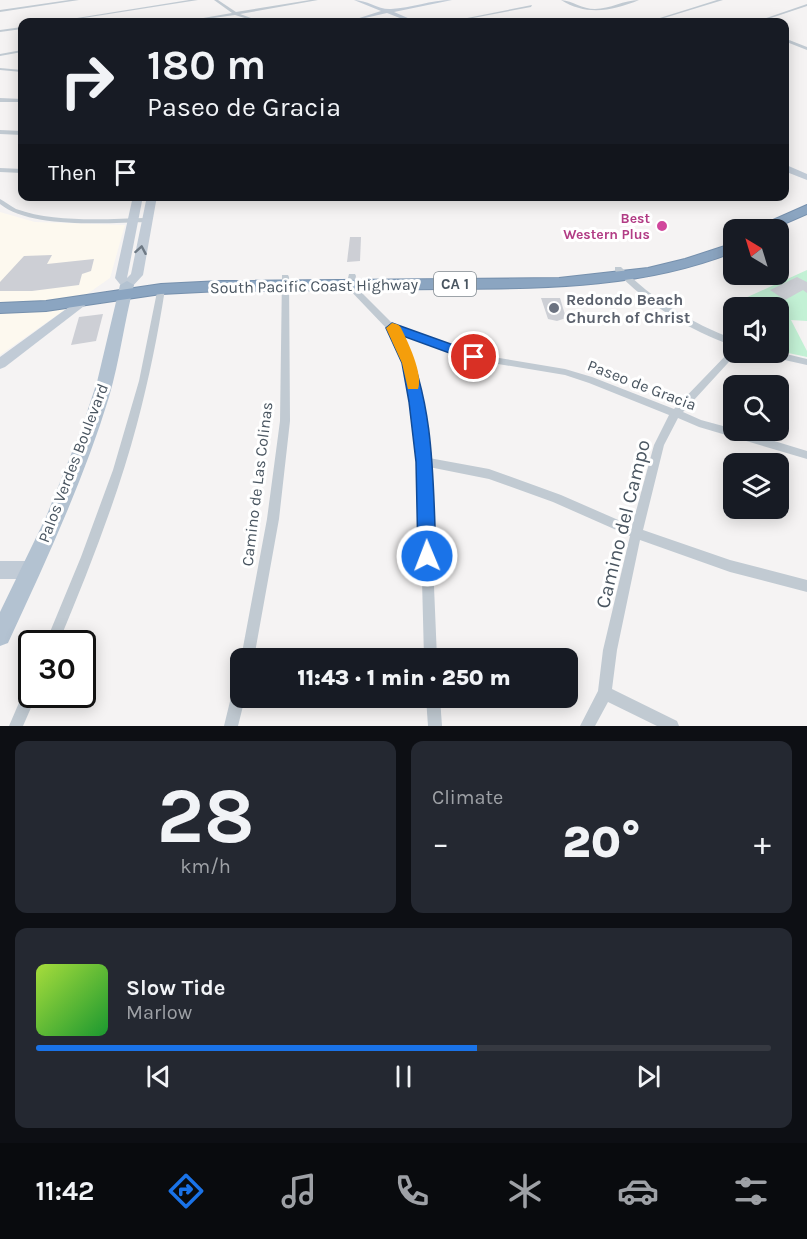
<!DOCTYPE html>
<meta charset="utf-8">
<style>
:root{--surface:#171b24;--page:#242831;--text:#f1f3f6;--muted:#9ea1a6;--line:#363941;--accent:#1a73e8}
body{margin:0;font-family:Karla,sans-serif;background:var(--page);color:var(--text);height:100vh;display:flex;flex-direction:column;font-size:22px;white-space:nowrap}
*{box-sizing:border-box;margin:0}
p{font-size:20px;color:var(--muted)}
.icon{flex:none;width:33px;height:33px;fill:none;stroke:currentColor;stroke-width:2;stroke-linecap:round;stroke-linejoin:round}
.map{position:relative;height:726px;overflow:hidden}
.side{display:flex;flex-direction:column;gap:15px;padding:15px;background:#0d0f14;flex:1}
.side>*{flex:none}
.banner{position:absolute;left:18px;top:18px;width:771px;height:183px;border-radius:12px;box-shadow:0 3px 15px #0003;background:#171b24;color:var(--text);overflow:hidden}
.needle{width:39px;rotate:322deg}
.tools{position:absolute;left:723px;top:219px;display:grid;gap:12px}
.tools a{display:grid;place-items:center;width:66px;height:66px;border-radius:12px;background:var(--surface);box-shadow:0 3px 15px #0003;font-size:30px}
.speed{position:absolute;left:18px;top:630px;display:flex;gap:12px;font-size:30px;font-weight:700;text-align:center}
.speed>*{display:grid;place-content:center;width:78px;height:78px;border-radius:50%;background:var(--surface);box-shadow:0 3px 15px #0003;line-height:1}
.speed .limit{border:3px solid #111;border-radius:9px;background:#fff;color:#111}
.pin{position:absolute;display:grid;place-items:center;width:51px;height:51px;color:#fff;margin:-26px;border:3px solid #fff;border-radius:50%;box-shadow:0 2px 6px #0007}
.me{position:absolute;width:66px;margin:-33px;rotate:359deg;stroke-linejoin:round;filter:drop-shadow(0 0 4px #0008)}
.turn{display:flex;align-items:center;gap:21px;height:126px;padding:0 30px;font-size:27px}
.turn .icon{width:78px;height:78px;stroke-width:2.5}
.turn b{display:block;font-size:42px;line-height:51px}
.then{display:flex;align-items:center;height:57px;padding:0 30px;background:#0003;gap:12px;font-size:22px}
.big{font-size:45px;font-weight:800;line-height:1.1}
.side .card{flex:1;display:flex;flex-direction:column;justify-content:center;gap:9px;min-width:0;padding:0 21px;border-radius:12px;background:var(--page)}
.side .dial{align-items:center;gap:0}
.dial b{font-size:78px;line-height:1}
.song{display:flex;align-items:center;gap:18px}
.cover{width:72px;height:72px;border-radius:9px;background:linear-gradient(135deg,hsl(80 70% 55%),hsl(130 70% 35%))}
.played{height:6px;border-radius:3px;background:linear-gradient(90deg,var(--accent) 60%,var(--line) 60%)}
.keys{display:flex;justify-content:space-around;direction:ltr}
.heat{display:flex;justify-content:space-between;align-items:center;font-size:33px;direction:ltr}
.side .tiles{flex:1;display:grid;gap:15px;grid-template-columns:1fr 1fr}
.card:last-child{grid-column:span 2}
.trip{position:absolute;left:230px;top:648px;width:348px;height:60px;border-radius:12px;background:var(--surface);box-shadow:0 3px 15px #0003;font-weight:800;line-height:60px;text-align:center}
.tabs{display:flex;height:96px;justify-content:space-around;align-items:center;background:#090b0e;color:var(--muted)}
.tabs .icon{width:42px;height:42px}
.tabs .selected{color:var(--accent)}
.tabs b{font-size:27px;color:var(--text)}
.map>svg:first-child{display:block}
.commercial{fill:#fdf9ef}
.green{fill:#c3f1d5}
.building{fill:#cdcfd5}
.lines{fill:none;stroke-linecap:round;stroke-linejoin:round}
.highway-casing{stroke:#7690ad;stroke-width:2}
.street{fill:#c1cad2;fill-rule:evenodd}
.secondary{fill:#c1cbd6;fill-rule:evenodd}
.primary{fill:#b3c2d1;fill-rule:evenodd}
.highway{fill:#8ba5c1;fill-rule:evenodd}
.oneway{stroke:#6e7984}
.route{fill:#1a73e8;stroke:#114b97;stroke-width:1.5}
.slow{fill:#f59e0b}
.hotel-dot{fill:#d1479c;stroke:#fff;stroke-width:2}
.worship-dot{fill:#6b7280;stroke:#fff;stroke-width:2}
.labels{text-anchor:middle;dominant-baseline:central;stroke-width:6;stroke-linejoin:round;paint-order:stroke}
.far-hotel-label{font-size:14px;font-weight:bold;fill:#b23c85;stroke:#fff;text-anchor:end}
.shield{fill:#fff;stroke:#808990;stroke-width:1.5}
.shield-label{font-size:15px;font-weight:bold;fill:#4a5661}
.street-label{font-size:16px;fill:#4a5661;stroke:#fff}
.worship-label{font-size:16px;font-weight:bold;fill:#5b616d;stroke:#fff;text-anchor:start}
.near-street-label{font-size:20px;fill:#4a5661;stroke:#fff}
</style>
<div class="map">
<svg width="807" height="726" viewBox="0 0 807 726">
<rect width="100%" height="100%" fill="#f5f3f3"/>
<path class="commercial" d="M0,212L35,222L125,225L110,278L0,355Z"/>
<path class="green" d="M807,270V321L791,320L807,351V357L779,351L778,308H742L743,299Z"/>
<g class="building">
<path d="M350,237H361L360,261L347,262Z"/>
<path d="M52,255L47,264L94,259L91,271L82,274L79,285L32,291H0V282L24,256Z"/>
<path d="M797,277L807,282V293L803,290L785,300L770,290Z"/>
<path d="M541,298H560L566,318L557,321L548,319Z"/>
<path d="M103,314L96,341L71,345L79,317Z"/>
</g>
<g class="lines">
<defs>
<g id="highway">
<path d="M807,205V214L770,230H750Z"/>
<path d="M734,243V252C640,289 544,288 445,289C370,290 296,290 221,291L161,294L46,311L0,313V303L46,301L161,284L221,281L559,278L648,268L685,259Z"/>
</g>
</defs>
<use href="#highway" class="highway-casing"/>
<g class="street">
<path d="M69,0H79L0,12V10Z"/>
<path d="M189,0H198L58,22H52Z"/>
<path d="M214,0H218L236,12L310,0H318L240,14L251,18L327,22L251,20L235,15L184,22L186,21L232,13Z"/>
<path d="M561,0C573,1 582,9 595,9C610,9 624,0 639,0C613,11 586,16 561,0Z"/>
<path d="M717,0H723L651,22H647Z"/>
<path d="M807,4V6L759,22H755Z"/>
<path d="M532,5L531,7L452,22H447Z"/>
<path d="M22,27V29L0,32V30Z"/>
<path d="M784,38L807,47V50L784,41Z"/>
<path d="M22,50V52L0,56V54Z"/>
<path d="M0,68L22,70V72L0,70Z"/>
<path d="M0,98L22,99V102H0Z"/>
<path d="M0,130L22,131V135L0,134Z"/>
<path d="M0,168L22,169V173L0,172Z"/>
<path d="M0,199C6,202 10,206 16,209C55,223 106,219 147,218L150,220L147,222C109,223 30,229 0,204Z"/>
<path d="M615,267H621C653,300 691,323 734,339V346C689,331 648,304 615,271Z"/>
<path d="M349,274H355L356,276L354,285L395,326L475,354L565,369L592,377L674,409L731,350L734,349V352H738L683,412L701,420L734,429V430H738L807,451V459L699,427L678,418L664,445L643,530L730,560L807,580V592L730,572L640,540L617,650L612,689L677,721L679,726H657L608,702L595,726H580L598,691L603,650L630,536L553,502L489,479L429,467L437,658H424L419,462L404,363L388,330L346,286ZM399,334L474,360L565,375L589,383L669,415L654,445L632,526L561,495L489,469L429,458L414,363Z"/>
<path d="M282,275H288L289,277L290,421L279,519L254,658H241L267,519L280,421Z"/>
<path d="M158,287H164L165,289C158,334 149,379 137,424C117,499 88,572 58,644H45L81,557L113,470L139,381Z"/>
<path d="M758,352H778L807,359V365L762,355Z"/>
<path d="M32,682V694H37L23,726H9L27,684Z"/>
<path d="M240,682V698H245L238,726H224L233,689L235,684Z"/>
<path d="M426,698H440L442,726H428Z"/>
</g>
<g class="secondary">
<path d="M354,0C367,0 379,10 391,9C411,8 431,0 452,0L394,12L417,22H410L387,13L347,22L381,11Z"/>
<path d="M784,164L807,174V180L784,171Z"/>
<path d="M133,196H143L127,278L131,274L147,196H157L143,275L131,288L127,289L123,288L115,278Z"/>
<path d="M84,296L88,297L90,300L88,303L5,367L0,369V357Z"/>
<path d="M0,561H31L37,564L40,570L37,576L31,579H0Z"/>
</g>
<path class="primary" d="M127,281L134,285C124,322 120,360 109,397C83,482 45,563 8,643L0,646V612L46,517L82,427L97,382L120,285Z"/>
<use href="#highway" class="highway"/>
</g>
<defs><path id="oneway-chevron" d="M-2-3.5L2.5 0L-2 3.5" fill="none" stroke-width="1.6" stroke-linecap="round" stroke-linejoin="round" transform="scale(1.5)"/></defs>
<use class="oneway" href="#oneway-chevron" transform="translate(141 250) rotate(-80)"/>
<path class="route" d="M392,323L479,354L481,357L474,362L403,336C435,403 433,483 436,556L433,562L427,564L420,562L418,556L416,462L409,402L402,363L386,328Z"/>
<path class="slow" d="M392,323C396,324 399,324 401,328C407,340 424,375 418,389H408L402,363L386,328Z"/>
<circle class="hotel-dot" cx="662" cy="226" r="6"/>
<circle class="worship-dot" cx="554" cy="308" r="6"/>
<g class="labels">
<g class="far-hotel-label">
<text x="650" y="218">Best<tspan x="650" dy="16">Western Plus</tspan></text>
</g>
<rect class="shield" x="434" y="272" width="42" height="24" rx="4.5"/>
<g class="shield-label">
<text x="455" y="284">CA 1</text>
</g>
<g class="street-label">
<text transform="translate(314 286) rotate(-1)">South Pacific Coast Highway</text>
<text transform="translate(642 385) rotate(21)">Paseo de Gracia</text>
<text transform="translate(73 463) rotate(-69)">Palos Verdes Boulevard</text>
<text transform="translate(257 484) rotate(-83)">Camino de Las Colinas</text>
</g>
<g class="worship-label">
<text x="566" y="299">Redondo Beach<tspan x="566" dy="18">Church of Christ</tspan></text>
</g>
<g class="near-street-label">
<text transform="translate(623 524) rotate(-76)">Camino del Campo</text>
</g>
</g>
</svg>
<div class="tools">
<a><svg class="needle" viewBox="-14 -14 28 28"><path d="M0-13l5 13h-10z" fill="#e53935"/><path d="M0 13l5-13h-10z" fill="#9ea1a6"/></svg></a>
<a><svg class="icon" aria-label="sound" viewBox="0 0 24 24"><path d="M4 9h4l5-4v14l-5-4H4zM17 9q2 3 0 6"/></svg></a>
<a><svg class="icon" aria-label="search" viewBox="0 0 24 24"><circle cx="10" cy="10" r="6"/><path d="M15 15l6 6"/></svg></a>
<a><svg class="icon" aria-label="layers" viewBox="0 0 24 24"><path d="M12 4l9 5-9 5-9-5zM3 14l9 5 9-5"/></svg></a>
</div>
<div class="speed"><div class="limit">30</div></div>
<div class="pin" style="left:474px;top:357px;background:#d93025"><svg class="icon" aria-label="arrive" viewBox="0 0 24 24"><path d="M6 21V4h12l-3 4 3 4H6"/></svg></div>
<svg class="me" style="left:427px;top:556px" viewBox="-20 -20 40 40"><circle r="17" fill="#1a73e8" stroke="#fff" stroke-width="3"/><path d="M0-11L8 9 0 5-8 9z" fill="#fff"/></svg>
<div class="trip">11:43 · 1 min · 250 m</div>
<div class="banner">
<div class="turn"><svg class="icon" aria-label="right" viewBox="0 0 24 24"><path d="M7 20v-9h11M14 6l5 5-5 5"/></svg><div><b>180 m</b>Paseo de Gracia</div></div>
<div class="then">Then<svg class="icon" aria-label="arrive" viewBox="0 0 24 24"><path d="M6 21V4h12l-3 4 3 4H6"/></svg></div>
</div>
</div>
<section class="side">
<div class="tiles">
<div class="card dial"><b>28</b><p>km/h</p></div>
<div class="card"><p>Climate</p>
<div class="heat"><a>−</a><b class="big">20°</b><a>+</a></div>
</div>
<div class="card">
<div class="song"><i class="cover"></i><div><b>Slow Tide</b><p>Marlow</p></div></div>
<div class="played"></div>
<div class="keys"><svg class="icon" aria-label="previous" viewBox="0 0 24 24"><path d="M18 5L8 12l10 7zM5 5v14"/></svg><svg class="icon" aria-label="pause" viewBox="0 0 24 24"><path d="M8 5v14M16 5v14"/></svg><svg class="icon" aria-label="next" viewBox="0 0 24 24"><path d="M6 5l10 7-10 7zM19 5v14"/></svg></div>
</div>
</div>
</section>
<nav class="tabs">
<b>11:42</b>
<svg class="icon selected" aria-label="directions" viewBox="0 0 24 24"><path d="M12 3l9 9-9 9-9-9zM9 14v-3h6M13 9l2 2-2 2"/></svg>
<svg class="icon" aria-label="music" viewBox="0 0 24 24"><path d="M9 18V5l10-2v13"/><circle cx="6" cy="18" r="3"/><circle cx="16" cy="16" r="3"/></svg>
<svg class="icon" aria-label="phone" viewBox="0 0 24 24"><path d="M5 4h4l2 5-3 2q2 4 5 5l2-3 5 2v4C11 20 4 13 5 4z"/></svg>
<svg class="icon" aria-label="climate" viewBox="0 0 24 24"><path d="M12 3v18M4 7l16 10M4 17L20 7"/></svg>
<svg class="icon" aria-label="car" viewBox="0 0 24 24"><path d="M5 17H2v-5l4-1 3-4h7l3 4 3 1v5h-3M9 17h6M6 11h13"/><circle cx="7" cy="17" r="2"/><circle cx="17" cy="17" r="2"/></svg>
<svg class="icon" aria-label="filters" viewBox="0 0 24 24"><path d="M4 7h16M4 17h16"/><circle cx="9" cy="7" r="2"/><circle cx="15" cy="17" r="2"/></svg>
</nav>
